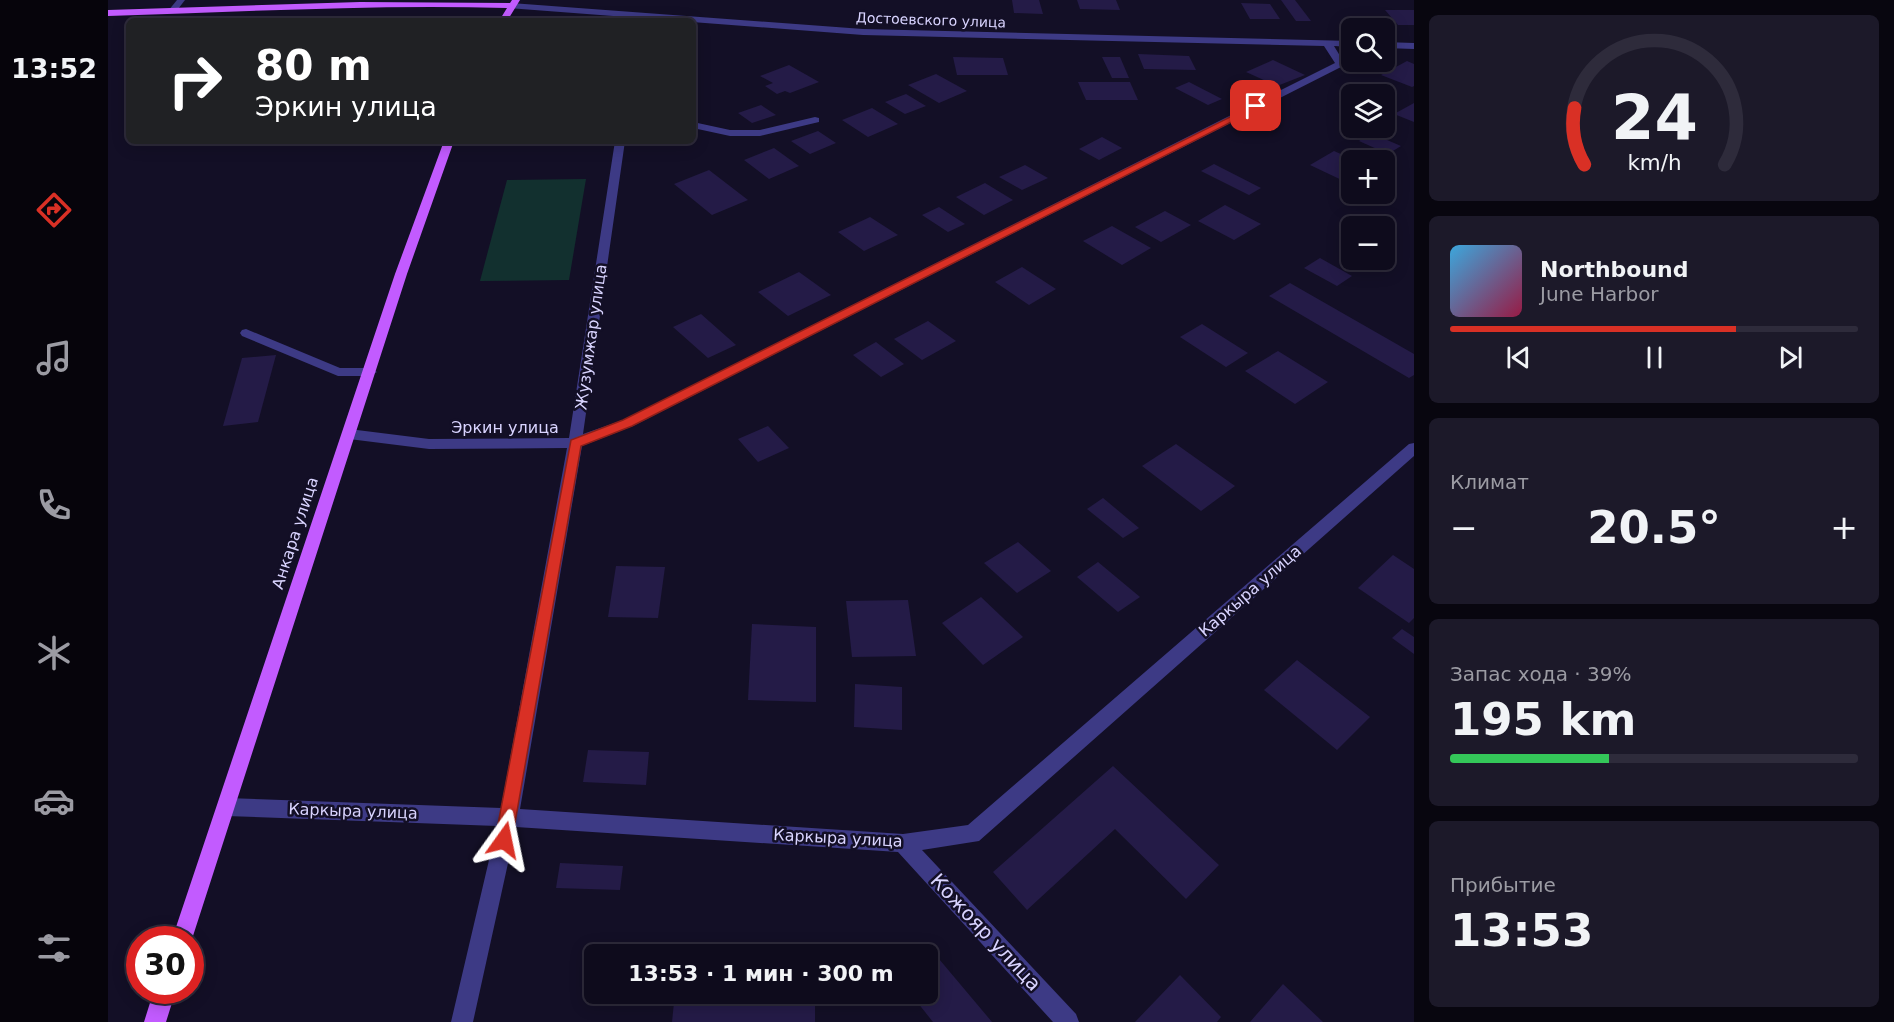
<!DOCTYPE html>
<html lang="ru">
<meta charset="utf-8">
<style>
:root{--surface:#0e0b1c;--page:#1c1929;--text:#f1f3f6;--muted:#9b9ba3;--line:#2e2b3b;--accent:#d93025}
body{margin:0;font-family:"DejaVu Sans",sans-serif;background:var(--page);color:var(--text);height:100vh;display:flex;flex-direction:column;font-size:22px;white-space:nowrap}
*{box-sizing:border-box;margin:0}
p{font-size:20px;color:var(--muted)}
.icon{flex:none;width:33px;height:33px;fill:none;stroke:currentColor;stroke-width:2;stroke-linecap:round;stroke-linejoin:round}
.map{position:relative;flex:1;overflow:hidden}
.details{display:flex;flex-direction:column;gap:15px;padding:15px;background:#08060f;width:480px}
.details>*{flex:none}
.banner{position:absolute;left:18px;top:18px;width:570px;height:126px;border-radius:9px;box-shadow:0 3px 15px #0003,0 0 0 2px var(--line);background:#202124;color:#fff;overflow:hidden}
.buttons{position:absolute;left:1233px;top:18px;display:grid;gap:12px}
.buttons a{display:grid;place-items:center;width:54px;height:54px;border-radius:9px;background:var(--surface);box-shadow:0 3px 15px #0003,0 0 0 2px var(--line);font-size:30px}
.speed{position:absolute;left:18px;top:926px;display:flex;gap:12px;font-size:30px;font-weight:700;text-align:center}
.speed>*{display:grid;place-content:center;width:78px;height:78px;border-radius:50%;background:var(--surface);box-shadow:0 3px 15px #0003,0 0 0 2px var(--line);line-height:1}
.speed .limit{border:9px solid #d22;background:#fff;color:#111}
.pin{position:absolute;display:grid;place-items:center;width:51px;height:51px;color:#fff;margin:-26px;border-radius:12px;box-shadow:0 3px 9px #0006}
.me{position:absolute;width:66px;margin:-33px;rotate:12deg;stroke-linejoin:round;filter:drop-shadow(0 0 4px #0008)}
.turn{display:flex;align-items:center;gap:21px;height:126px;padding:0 30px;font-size:27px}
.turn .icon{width:78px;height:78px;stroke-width:2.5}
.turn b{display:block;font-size:42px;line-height:51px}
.big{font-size:45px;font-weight:700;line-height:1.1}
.details .card{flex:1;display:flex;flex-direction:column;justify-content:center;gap:9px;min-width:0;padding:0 21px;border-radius:9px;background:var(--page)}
.details .dial{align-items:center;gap:0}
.dial svg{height:156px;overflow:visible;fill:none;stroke:var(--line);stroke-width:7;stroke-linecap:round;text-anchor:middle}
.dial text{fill:var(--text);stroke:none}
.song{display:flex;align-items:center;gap:18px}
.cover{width:72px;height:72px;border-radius:9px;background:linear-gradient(135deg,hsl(200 70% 55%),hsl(340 70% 35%))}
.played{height:6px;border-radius:3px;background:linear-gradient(90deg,var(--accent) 70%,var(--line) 70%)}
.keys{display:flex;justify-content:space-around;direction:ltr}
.heat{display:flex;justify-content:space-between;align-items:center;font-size:33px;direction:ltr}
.charge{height:9px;border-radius:4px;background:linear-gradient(90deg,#34c759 39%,var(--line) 0)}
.trip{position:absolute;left:476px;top:944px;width:354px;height:60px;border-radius:9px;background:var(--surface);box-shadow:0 3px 15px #0003,0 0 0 2px var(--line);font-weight:700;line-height:60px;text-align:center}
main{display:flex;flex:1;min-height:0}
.dock{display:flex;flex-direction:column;width:108px;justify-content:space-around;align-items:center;background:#06040b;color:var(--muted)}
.dock .icon{width:42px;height:42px}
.dock .current{color:var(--accent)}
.dock b{font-size:27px;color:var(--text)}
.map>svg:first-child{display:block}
.green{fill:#12302f}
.building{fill:#241b47}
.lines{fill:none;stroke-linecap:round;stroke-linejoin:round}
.minor{fill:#3d3a85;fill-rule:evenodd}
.major{fill:#c25bff;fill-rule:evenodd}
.route{fill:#d93025;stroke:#8d1f18;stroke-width:1.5}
.labels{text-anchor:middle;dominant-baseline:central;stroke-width:5;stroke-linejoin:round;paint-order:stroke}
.far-street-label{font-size:14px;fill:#d9d4ff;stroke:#130f26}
.street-label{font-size:16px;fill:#d9d4ff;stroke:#130f26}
.near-street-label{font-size:20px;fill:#d9d4ff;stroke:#130f26}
</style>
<main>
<nav class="dock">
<b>13:52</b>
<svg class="icon current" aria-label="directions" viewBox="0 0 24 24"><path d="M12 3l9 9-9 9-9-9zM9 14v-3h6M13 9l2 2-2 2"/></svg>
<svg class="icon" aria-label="music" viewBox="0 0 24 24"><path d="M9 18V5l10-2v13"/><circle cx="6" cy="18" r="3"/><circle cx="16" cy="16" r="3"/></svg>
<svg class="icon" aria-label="phone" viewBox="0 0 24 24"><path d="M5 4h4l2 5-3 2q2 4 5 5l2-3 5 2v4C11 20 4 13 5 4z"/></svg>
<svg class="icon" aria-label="climate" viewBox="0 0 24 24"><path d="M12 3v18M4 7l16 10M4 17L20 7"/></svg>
<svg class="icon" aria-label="car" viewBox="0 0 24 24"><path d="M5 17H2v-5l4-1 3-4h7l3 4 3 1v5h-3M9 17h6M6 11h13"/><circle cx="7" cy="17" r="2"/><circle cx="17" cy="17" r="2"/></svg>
<svg class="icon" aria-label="filters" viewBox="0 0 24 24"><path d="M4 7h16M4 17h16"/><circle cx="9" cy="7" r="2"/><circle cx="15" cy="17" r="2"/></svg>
</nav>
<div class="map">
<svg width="1306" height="1022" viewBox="0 0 1306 1022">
<rect width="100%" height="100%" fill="#130f26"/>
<path class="green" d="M478,179L461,280L372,281L399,180Z"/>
<g class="building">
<path d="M904,0H931L935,14L906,13Z"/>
<path d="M969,0H1008L1012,10L972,9Z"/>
<path d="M1173,0H1187L1203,21H1188Z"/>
<path d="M1133,3L1162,4L1172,19H1142Z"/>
<path d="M1277,10H1306V25H1290Z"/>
<path d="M1030,54L1081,56L1088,70L1036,69Z"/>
<path d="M845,57L895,58L900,75H849Z"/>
<path d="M994,57H1012L1021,78H1004Z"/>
<path d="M1165,60L1197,75L1169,86L1138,72Z"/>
<path d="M1299,61L1306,64V86L1304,87L1273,75Z"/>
<path d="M681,65L711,82L682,93L677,91L669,94L657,86L665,83L652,76Z"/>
<path d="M828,74L859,91L831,103L800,85Z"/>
<path d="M970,82H1022L1030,100H978Z"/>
<path d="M1081,82L1114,99L1100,105L1067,88Z"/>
<path d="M798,94L818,106L797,114L777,102Z"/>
<path d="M1306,103V122L1286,114Z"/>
<path d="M653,105L668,115L644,123L630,113Z"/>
<path d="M764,108L790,124L760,137L734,120Z"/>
<path d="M710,131L728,143L702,154L683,141Z"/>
<path d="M1263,133L1293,146L1280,154L1251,141Z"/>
<path d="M994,137L1014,148L991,160L971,149Z"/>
<path d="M666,148L691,166L661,179L636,160Z"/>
<path d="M1226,151L1244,159V181L1240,183L1202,165Z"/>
<path d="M1106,164L1153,188L1141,195L1093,171Z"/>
<path d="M917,165L940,178L914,190L891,177Z"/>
<path d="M601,170L640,200L604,215L566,184Z"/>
<path d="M877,183L905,200L876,215L848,197Z"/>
<path d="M1117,205L1153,224L1126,240L1090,221Z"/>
<path d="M831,207L857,224L840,232L814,215Z"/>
<path d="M1057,211L1083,225L1053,242L1027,227Z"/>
<path d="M762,217L790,235L756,251L730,232Z"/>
<path d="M1004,226L1043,248L1014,265L975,241Z"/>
<path d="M1212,258L1244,276L1229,286L1196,268Z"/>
<path d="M914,267L948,289L921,305L887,282Z"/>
<path d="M691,272L723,295L680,316L650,292Z"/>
<path d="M1182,283L1306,354V375L1301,378L1161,296Z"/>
<path d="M593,314L628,345L600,358L565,327Z"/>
<path d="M820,321L848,341L814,360L786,339Z"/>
<path d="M1094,324L1140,353L1118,367L1072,337Z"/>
<path d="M768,342L796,364L773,377L745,355Z"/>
<path d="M1170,351L1220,382L1187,404L1137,371Z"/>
<path d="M168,355L150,422L115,426L134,358Z"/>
<path d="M660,426L681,448L650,462L630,439Z"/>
<path d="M1068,444L1127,486L1093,511L1034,466Z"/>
<path d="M995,498L1031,528L1015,538L979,509Z"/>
<path d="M910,542L943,571L909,593L876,563Z"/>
<path d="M1285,555L1306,569V618L1301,623L1250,588Z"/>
<path d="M990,562L1032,597L1010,612L969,577Z"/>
<path d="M508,566L557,567L550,618L500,617Z"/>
<path d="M873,597L915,637L875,665L834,623Z"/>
<path d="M800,600L808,656L744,657L738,601Z"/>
<path d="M644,624L708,627V702L640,700Z"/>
<path d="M1294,629L1306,637V654L1284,638Z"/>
<path d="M1189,660L1262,717L1229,750L1156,690Z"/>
<path d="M747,684L794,687V730L746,727Z"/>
<path d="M480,750L541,752L538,785L475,782Z"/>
<path d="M1005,766L1111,865L1078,899L1007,829L919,910L885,872Z"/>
<path d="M452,863L515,866L512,890L448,888Z"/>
<path d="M831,959L884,1022H825L802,993H819V971Z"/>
<path d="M1072,975L1113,1017L1109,1022H1027Z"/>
<path d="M1175,984L1215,1022H1142Z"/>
<path d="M567,993H707V1022H564Z"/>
</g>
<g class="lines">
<g class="minor">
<path d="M69,0H77L67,13H61L60,11Z"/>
<path d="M403,3L755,29L1244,41V47L1226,46L1237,64L1235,66L525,426L474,446L412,809L795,834L860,825L1301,444L1306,443V456L871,841L814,850L968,1014L971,1022H945L790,852L408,827L365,1022H343L389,826L118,816L111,813L109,807L111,801L118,798L393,808L459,448L321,449L241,439L234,434L241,429L321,439L461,438L507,141H517L475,434L515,420L1227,63L1216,46L755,35L400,8V4Z"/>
<path d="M1276,42L1306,43V49L1276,48Z"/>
<path d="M707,117L711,118V122L652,136H622L585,128V122L622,130H652Z"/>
<path d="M138,329L232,368H262L269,372L262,376H230L134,336L132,333L134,330Z"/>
</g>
<g class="major">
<path d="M404,0H412L399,21H391L399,8C266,4 133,12 0,16V10L252,2L402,3Z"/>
<path d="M336,141H346L299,274L84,939L82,943V939H64L287,274Z"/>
<path d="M46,990H68L58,1022H36Z"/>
</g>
</g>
<path class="route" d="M1148,104L1152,106L1151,108L524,426L473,446L404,840L402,846L396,848L389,846L387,840L463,440L515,420Z"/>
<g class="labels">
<g class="far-street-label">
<text transform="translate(823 20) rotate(2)">Достоевского улица</text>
</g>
<g class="street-label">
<text transform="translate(483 337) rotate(-82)">Жузумжар улица</text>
<text x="397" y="427">Эркин улица</text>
<text transform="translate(187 533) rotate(-72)">Анкара улица</text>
<text transform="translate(1142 591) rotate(-41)">Каркыра улица</text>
<text transform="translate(245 811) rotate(2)">Каркыра улица</text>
<text transform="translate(730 838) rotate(3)">Каркыра улица</text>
</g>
<g class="near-street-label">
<text transform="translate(878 932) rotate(47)">Кожояр улица</text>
</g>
</g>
</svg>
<div class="buttons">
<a><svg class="icon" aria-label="search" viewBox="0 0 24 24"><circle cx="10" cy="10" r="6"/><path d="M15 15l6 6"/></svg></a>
<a><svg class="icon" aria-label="layers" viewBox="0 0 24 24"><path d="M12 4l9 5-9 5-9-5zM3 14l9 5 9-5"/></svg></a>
<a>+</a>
<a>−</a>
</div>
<div class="speed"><div class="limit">30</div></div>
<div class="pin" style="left:1148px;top:106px;background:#d93025"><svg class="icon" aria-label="arrive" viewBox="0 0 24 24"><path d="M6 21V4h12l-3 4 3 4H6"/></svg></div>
<svg class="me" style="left:396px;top:840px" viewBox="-20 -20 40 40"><path d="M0-17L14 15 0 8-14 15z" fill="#d93025" stroke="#fff" stroke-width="4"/></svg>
<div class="trip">13:53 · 1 мин · 300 m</div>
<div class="banner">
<div class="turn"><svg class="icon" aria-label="right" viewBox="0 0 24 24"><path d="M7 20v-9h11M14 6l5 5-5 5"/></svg><div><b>80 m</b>Эркин улица</div></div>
</div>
</div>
<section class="details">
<div class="card dial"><svg viewBox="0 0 100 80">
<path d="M14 69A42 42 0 1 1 86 69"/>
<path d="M14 69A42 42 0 0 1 9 40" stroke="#d93025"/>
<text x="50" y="56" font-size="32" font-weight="700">24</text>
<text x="50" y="72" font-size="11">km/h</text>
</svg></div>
<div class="card">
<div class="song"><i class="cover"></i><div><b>Northbound</b><p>June Harbor</p></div></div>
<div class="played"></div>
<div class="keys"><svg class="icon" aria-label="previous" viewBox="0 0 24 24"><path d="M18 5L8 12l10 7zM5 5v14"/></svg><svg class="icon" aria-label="pause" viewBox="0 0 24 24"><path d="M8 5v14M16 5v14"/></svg><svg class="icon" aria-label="next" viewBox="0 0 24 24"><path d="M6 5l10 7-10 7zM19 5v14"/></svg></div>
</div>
<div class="card"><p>Климат</p>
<div class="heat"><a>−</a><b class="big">20.5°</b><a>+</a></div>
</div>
<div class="card"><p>Запас хода · 39%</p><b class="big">195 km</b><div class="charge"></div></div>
<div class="card"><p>Прибытие</p><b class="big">13:53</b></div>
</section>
</main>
